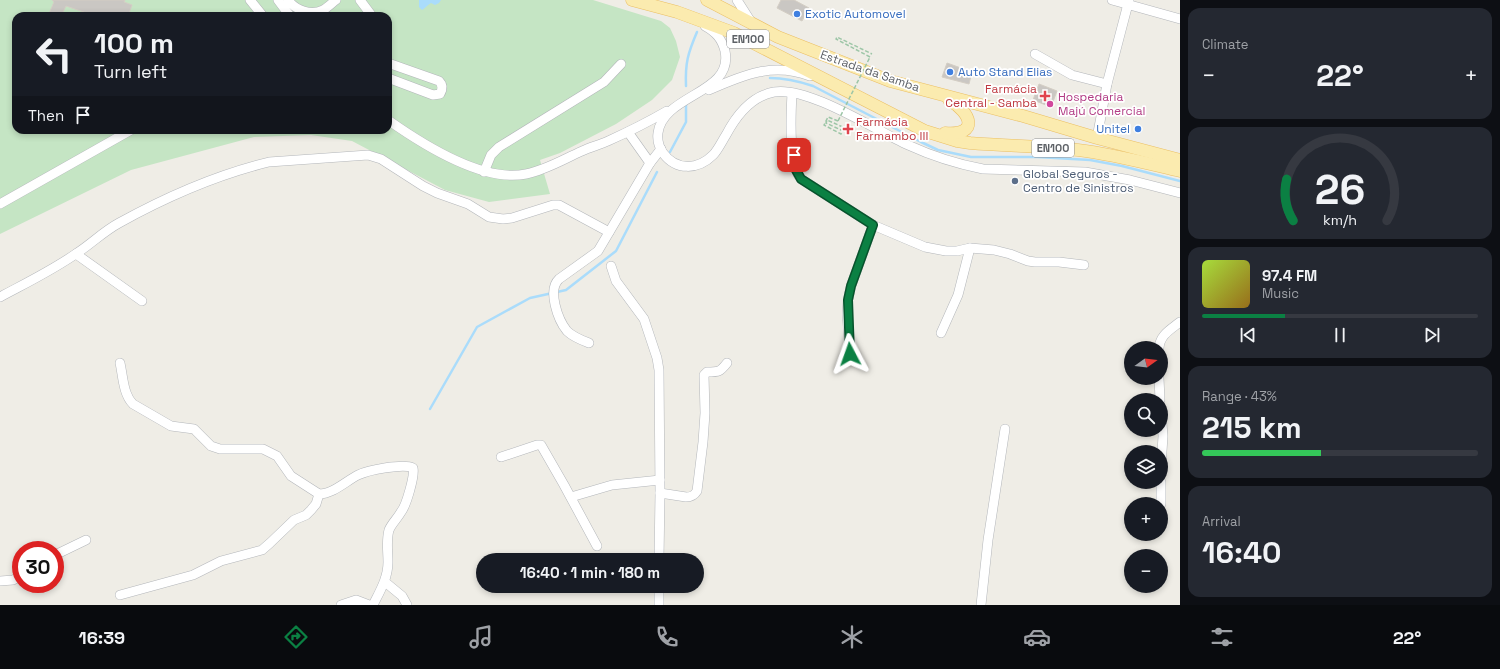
<!DOCTYPE html>
<meta charset="utf-8">
<style>
:root{--surface:#171b24;--page:#242831;--text:#f1f3f6;--muted:#9ea1a6;--line:#363941;--accent:#0b8043}
body{margin:0;font-family:"Space Grotesk",sans-serif;background:var(--page);color:var(--text);height:100vh;display:flex;flex-direction:column;font-size:15px;white-space:nowrap}
*{box-sizing:border-box;margin:0}
p{font-size:13px;color:var(--muted)}
.icon{flex:none;width:22px;height:22px;fill:none;stroke:currentColor;stroke-width:2;stroke-linecap:round;stroke-linejoin:round}
.map{position:relative;flex:1;overflow:hidden}
.side{display:flex;flex-direction:column;gap:8px;padding:8px;background:#0d0f14;width:320px}
.side>*{flex:none}
.guide{position:absolute;left:12px;top:12px;width:380px;height:122px;border-radius:12px;box-shadow:0 2px 6px #0003;background:#171b24;color:var(--text);overflow:hidden}
.needle{width:26px;rotate:75deg}
.tools{position:absolute;left:1124px;top:341px;display:grid;gap:8px}
.tools a{display:grid;place-items:center;width:44px;height:44px;border-radius:50%;background:var(--surface);box-shadow:0 2px 6px #0003;font-size:20px}
.speed{position:absolute;left:12px;top:541px;display:flex;gap:8px;font-size:20px;font-weight:700;text-align:center}
.speed>*{display:grid;place-content:center;width:52px;height:52px;border-radius:50%;background:var(--surface);box-shadow:0 2px 6px #0003;line-height:1}
.speed .limit{border:6px solid #d22;background:#fff;color:#111}
.pin{position:absolute;display:grid;place-items:center;width:34px;height:34px;color:#fff;margin:-17px;border-radius:8px;box-shadow:0 2px 6px #0006}
.me{position:absolute;width:44px;margin:-22px;rotate:356deg;stroke-linejoin:round;filter:drop-shadow(0 0 3px #0008)}
.turn{display:flex;align-items:center;gap:14px;height:84px;padding:0 16px;font-size:18px}
.turn .icon{width:52px;height:52px;stroke-width:2.5}
.turn b{display:block;font-size:28px;line-height:34px}
.then{display:flex;align-items:center;height:38px;padding:0 16px;background:#0003;gap:8px;font-size:15px}
.big{font-size:30px;font-weight:600;line-height:1.1}
.side .tile{flex:1;display:flex;flex-direction:column;justify-content:center;gap:6px;min-width:0;padding:0 14px;border-radius:12px;background:var(--page)}
.side .dial{align-items:center;gap:0}
.dial svg{height:104px;overflow:visible;fill:none;stroke:var(--line);stroke-width:7;stroke-linecap:round;text-anchor:middle}
.dial text{fill:var(--text);stroke:none}
.song{display:flex;align-items:center;gap:12px}
.cover{width:48px;height:48px;border-radius:6px;background:linear-gradient(135deg,hsl(80 70% 55%),hsl(40 70% 35%))}
.played{height:4px;border-radius:2px;background:linear-gradient(90deg,var(--accent) 30%,var(--line) 30%)}
.keys{display:flex;justify-content:space-around;direction:ltr}
.heat{display:flex;justify-content:space-between;align-items:center;font-size:22px;direction:ltr}
.charge{height:6px;border-radius:3px;background:linear-gradient(90deg,#34c759 43%,var(--line) 0)}
.trip{position:absolute;left:476px;top:553px;width:228px;height:40px;border-radius:20px;background:var(--surface);box-shadow:0 2px 6px #0003;font-weight:600;line-height:40px;text-align:center}
.menu{display:flex;height:64px;justify-content:space-around;align-items:center;background:#090b0e;color:var(--muted)}
.menu .icon{width:28px;height:28px}
.menu .selected{color:var(--accent)}
.menu b{font-size:18px;color:var(--text)}
main{display:flex;flex:1;min-height:0}
.map>svg:first-child{display:block}
.green{fill:#c5e5c4;fill-rule:evenodd}
.water{fill:#aadcfb}
.lines{fill:none;stroke-linecap:round;stroke-linejoin:round}
.stream{stroke:#aadcfb;stroke-width:2.5}
.building{fill:#cac7c3;stroke:#d4cec4}
.minor-casing{stroke:#b3b6ba;stroke-width:10}
.major-casing{stroke:#ebbf63;stroke-width:13}
.path{stroke:#9dc6a7;stroke-width:1.5;stroke-dasharray:4 2;stroke-linecap:butt}
.minor{stroke:#fff;stroke-width:9}
.major{stroke:#fbebaf;stroke-width:12}
.path-bridge{stroke:#9dc6a7;stroke-width:1.5;stroke-dasharray:4 2;stroke-linecap:butt}
.route-casing{stroke:#07532c;stroke-width:10}
.route{stroke:#0b8043;stroke-width:7}
.shop-dot{fill:#3f7fe0;stroke:#fff;stroke-width:1.5}
.health-dot{fill:#e0444e;stroke:#fff;stroke-width:1.5}
.hotel-dot{fill:#d1479c;stroke:#fff;stroke-width:1.5}
.service-dot{fill:#5c6f8a;stroke:#fff;stroke-width:1.5}
.labels{text-anchor:middle;dominant-baseline:central;stroke-width:3.5;stroke-linejoin:round;paint-order:stroke}
.shield{fill:#fff;stroke:#8e9094;stroke-width:1}
.shield-label{font-size:11px;font-weight:bold;fill:#5d6166}
.shop-label{font-size:12px;fill:#366cbe;stroke:#fff;text-anchor:start}
.street-label{font-size:12px;fill:#5d6166;stroke:#fff}
.health-label{font-size:12px;fill:#be3a42;stroke:#fff;text-anchor:end}
.hotel-label{font-size:12px;fill:#b23c85;stroke:#fff;text-anchor:start}
.service-label{font-size:12px;fill:#4e5e75;stroke:#fff;text-anchor:start}
</style>
<main>
<div class="map">
<svg width="1180" height="605" viewBox="0 0 1180 605">
<rect width="100%" height="100%" fill="#efede6"/>
<path class="green" d="M0,0H593L661,21L670,28L676,41L680,57L672,80L652,100L616,124L560,153L540,160L550,194L489,202L445,190L352,141L311,135L254,137L131,170L0,234ZM16,16H388V130H16Z"/>
<path class="water" d="M419,0H441L439,3L435,5L431,3C427,5 426,8 422,10L419,7Z"/>
<g class="lines">
<g class="stream">
<path d="M770,78C786,78 798,81 813,86L921,142L938,150L971,157H1037L1090,160L1122,166L1180,181"/>
<path d="M686,86C685,63 688,53 697,32"/>
<path d="M670,152L686,122V104"/>
<path d="M430,409L477,327L530,298L566,290L616,251L657,172"/>
</g>
</g>
<g class="building">
<path d="M52,0H125L124,2L132,5L128,16H83L84,12L66,6L61,16H48L54,2Z"/>
<path d="M781,0H794L809,8L802,21L777,8Z"/>
<path d="M947,63L972,72L969,84L942,77Z"/>
<path d="M1039,84L1057,91L1051,107L1033,100Z"/>
</g>
<g class="lines">
<defs>
<g id="minor">
<path d="M250,0L263,16"/>
<path d="M278,0L290,16"/>
<path d="M288,0C295,10 311,16 323,10C327,8 332,3 336,0"/>
<path d="M360,0L372,16"/>
<path d="M737,0L751,22"/>
<path d="M1112,0L1180,19"/>
<path d="M705,26C716,32 722,39 725,51C734,94 663,94 658,133C657,140 659,147 663,153C676,171 698,170 713,155C718,150 722,141 726,135C736,116 752,96 774,92C808,86 875,130 908,145C932,156 957,164 983,169L1085,172L1130,180L1180,193"/>
<path d="M1035,54L1072,75L1107,84"/>
<path d="M388,63L439,81C443,85 443,89 440,94L433,95L388,78"/>
<path d="M709,90C743,75 773,62 810,76"/>
<path d="M792,93C791,112 788,165 801,179L873,225L925,247L946,251H957L970,248L994,250L1010,254L1028,261L1035,262H1059L1084,265"/>
<path d="M388,120C422,144 483,183 526,174C546,170 564,159 582,151C590,147 599,145 608,141C628,132 648,122 667,111"/>
<path d="M628,132L650,163"/>
<path d="M1097,138L1107,84L1129,0"/>
<path d="M484,172L491,155L499,147L604,82L621,64"/>
<path d="M0,204L131,130"/>
<path d="M76,254L142,301"/>
<path d="M611,266L616,281L644,319L657,358L659,370L660,493L659,560"/>
<path d="M0,297C26,283 53,270 77,253C91,244 104,231 119,223C166,197 216,175 269,162L368,155L381,159L423,186L437,193L468,204L489,217L503,219L512,218L553,205H559L609,232"/>
<path d="M941,333L958,295L970,248"/>
<path d="M589,343C581,340 573,337 567,331C558,320 547,290 559,279L598,251L650,163L661,149"/>
<path d="M1159,348C1160,335 1170,330 1180,322"/>
<path d="M850,354L847,314L848,300L851,286L873,225"/>
<path d="M120,363C123,376 123,394 133,404L171,426L194,429L211,446L220,449H263L277,456L291,476L319,494C333,494 346,481 358,475C368,470 404,463 413,468C415,476 406,506 401,512C397,519 392,523 389,530C386,541 388,551 388,562C388,578 380,591 373,605"/>
<path d="M1159,378L1160,400"/>
<path d="M1161,411L1163,436L1161,467"/>
<path d="M501,457L537,445H541L564,485L597,546"/>
<path d="M660,493L686,497C691,497 694,496 697,491L703,442L705,413L704,375L707,372C719,372 720,372 727,363"/>
<path d="M571,497L612,485L660,480"/>
<path d="M1161,504V482"/>
<path d="M55,555L86,540"/>
<path d="M0,581L13,580L21,576"/>
<path d="M385,582L402,596L407,605"/>
<path d="M659,586V605"/>
<path d="M120,595L193,575L221,561L262,550L270,543L294,520L306,515L311,510L316,504L319,494"/>
<path d="M341,605L356,600L369,605"/>
<path d="M981,605L988,540L1005,429"/>
</g>
<g id="major">
<path d="M632,0L677,12L734,33L925,131L957,141L970,143C1006,146 1042,146 1078,150C1112,154 1146,163 1180,171"/>
<path d="M707,0L778,37L890,81L1023,116L1097,138L1180,160"/>
<path d="M945,133C980,136 971,112 949,100"/>
</g>
</defs>
<use href="#minor" class="minor-casing"/>
<use href="#major" class="major-casing"/>
<g class="path">
<path d="M870,57L836,39L837,37L872,54"/>
<path d="M838,121L828,117L824,125L841,134L843,131L826,123L827,120L845,128"/>
</g>
<use href="#minor" class="minor"/>
<use href="#major" class="major"/>
<path class="path-bridge" d="M838,121L870,57"/>
</g>
<g class="lines">
<defs>
<path id="route" d="M794,155L796,170L801,179L873,225L851,286L848,300L850,354"/>
</defs>
<use href="#route" class="route-casing"/>
<use href="#route" class="route"/>
</g>
<g class="shop-dot">
<circle cx="797" cy="14" r="4"/>
<circle cx="950" cy="72" r="4"/>
<circle cx="1138" cy="129" r="4"/>
</g>
<g class="health-dot">
<path d="M1043 90h4v4h4v4h-4v4h-4v-4h-4v-4h4z"/>
<path d="M846 123h4v4h4v4h-4v4h-4v-4h-4v-4h4z"/>
</g>
<circle class="hotel-dot" cx="1050" cy="104" r="4"/>
<circle class="service-dot" cx="1015" cy="181" r="4"/>
<g class="labels">
<g class="shield">
<rect x="727" y="30" width="42" height="18" rx="3"/>
<rect x="1032" y="139" width="42" height="18" rx="3"/>
</g>
<g class="shield-label">
<text x="748" y="39">EN100</text>
<text x="1053" y="148">EN100</text>
</g>
<g class="shop-label">
<text x="805" y="14">Exotic Automovel</text>
<text x="958" y="72">Auto Stand Elias</text>
<text x="1130" y="129" text-anchor="end">Unitel</text>
</g>
<g class="street-label">
<text transform="translate(870 71) rotate(19)">Estrada da Samba</text>
</g>
<g class="health-label">
<text x="1037" y="89">Farmácia<tspan x="1037" dy="14">Central - Samba</tspan></text>
<text x="856" y="122" text-anchor="start">Farmácia<tspan x="856" dy="14">Farmambo III</tspan></text>
</g>
<g class="hotel-label">
<text x="1058" y="97">Hospedaria<tspan x="1058" dy="14">Majú Comercial</tspan></text>
</g>
<g class="service-label">
<text x="1023" y="174">Global Seguros -<tspan x="1023" dy="14">Centro de Sinistros</tspan></text>
</g>
</g>
</svg>
<div class="tools">
<a><svg class="needle" viewBox="-14 -14 28 28"><path d="M0-13l5 13h-10z" fill="#e53935"/><path d="M0 13l5-13h-10z" fill="#9ea1a6"/></svg></a>
<a><svg class="icon" aria-label="search" viewBox="0 0 24 24"><circle cx="10" cy="10" r="6"/><path d="M15 15l6 6"/></svg></a>
<a><svg class="icon" aria-label="layers" viewBox="0 0 24 24"><path d="M12 4l9 5-9 5-9-5zM3 14l9 5 9-5"/></svg></a>
<a>+</a>
<a>−</a>
</div>
<div class="speed"><div class="limit">30</div></div>
<div class="pin" style="left:794px;top:155px;background:#d93025"><svg class="icon" aria-label="arrive" viewBox="0 0 24 24"><path d="M6 21V4h12l-3 4 3 4H6"/></svg></div>
<svg class="me" style="left:850px;top:354px" viewBox="-20 -20 40 40"><path d="M0-17L14 15 0 8-14 15z" fill="#0b8043" stroke="#fff" stroke-width="4"/></svg>
<div class="trip">16:40 · 1 min · 180 m</div>
<div class="guide">
<div class="turn"><svg class="icon" aria-label="left" viewBox="0 0 24 24"><path d="M17 20v-9H6M10 6l-5 5 5 5"/></svg><div><b>100 m</b>Turn left</div></div>
<div class="then">Then<svg class="icon" aria-label="arrive" viewBox="0 0 24 24"><path d="M6 21V4h12l-3 4 3 4H6"/></svg></div>
</div>
</div>
<section class="side">
<div class="tile"><p>Climate</p>
<div class="heat"><a>−</a><b class="big">22°</b><a>+</a></div>
</div>
<div class="tile dial"><svg viewBox="0 0 100 80">
<path d="M14 69A42 42 0 1 1 86 69"/>
<path d="M14 69A42 42 0 0 1 9 37" stroke="#0b8043"/>
<text x="50" y="56" font-size="32" font-weight="700">26</text>
<text x="50" y="72" font-size="11">km/h</text>
</svg></div>
<div class="tile">
<div class="song"><i class="cover"></i><div><b>97.4 FM</b><p>Music</p></div></div>
<div class="played"></div>
<div class="keys"><svg class="icon" aria-label="previous" viewBox="0 0 24 24"><path d="M18 5L8 12l10 7zM5 5v14"/></svg><svg class="icon" aria-label="pause" viewBox="0 0 24 24"><path d="M8 5v14M16 5v14"/></svg><svg class="icon" aria-label="next" viewBox="0 0 24 24"><path d="M6 5l10 7-10 7zM19 5v14"/></svg></div>
</div>
<div class="tile"><p>Range · 43%</p><b class="big">215 km</b><div class="charge"></div></div>
<div class="tile"><p>Arrival</p><b class="big">16:40</b></div>
</section>
</main>
<nav class="menu">
<b>16:39</b>
<svg class="icon selected" aria-label="directions" viewBox="0 0 24 24"><path d="M12 3l9 9-9 9-9-9zM9 14v-3h6M13 9l2 2-2 2"/></svg>
<svg class="icon" aria-label="music" viewBox="0 0 24 24"><path d="M9 18V5l10-2v13"/><circle cx="6" cy="18" r="3"/><circle cx="16" cy="16" r="3"/></svg>
<svg class="icon" aria-label="phone" viewBox="0 0 24 24"><path d="M5 4h4l2 5-3 2q2 4 5 5l2-3 5 2v4C11 20 4 13 5 4z"/></svg>
<svg class="icon" aria-label="climate" viewBox="0 0 24 24"><path d="M12 3v18M4 7l16 10M4 17L20 7"/></svg>
<svg class="icon" aria-label="car" viewBox="0 0 24 24"><path d="M5 17H2v-5l4-1 3-4h7l3 4 3 1v5h-3M9 17h6M6 11h13"/><circle cx="7" cy="17" r="2"/><circle cx="17" cy="17" r="2"/></svg>
<svg class="icon" aria-label="filters" viewBox="0 0 24 24"><path d="M4 7h16M4 17h16"/><circle cx="9" cy="7" r="2"/><circle cx="15" cy="17" r="2"/></svg>
<b>22°</b>
</nav>
